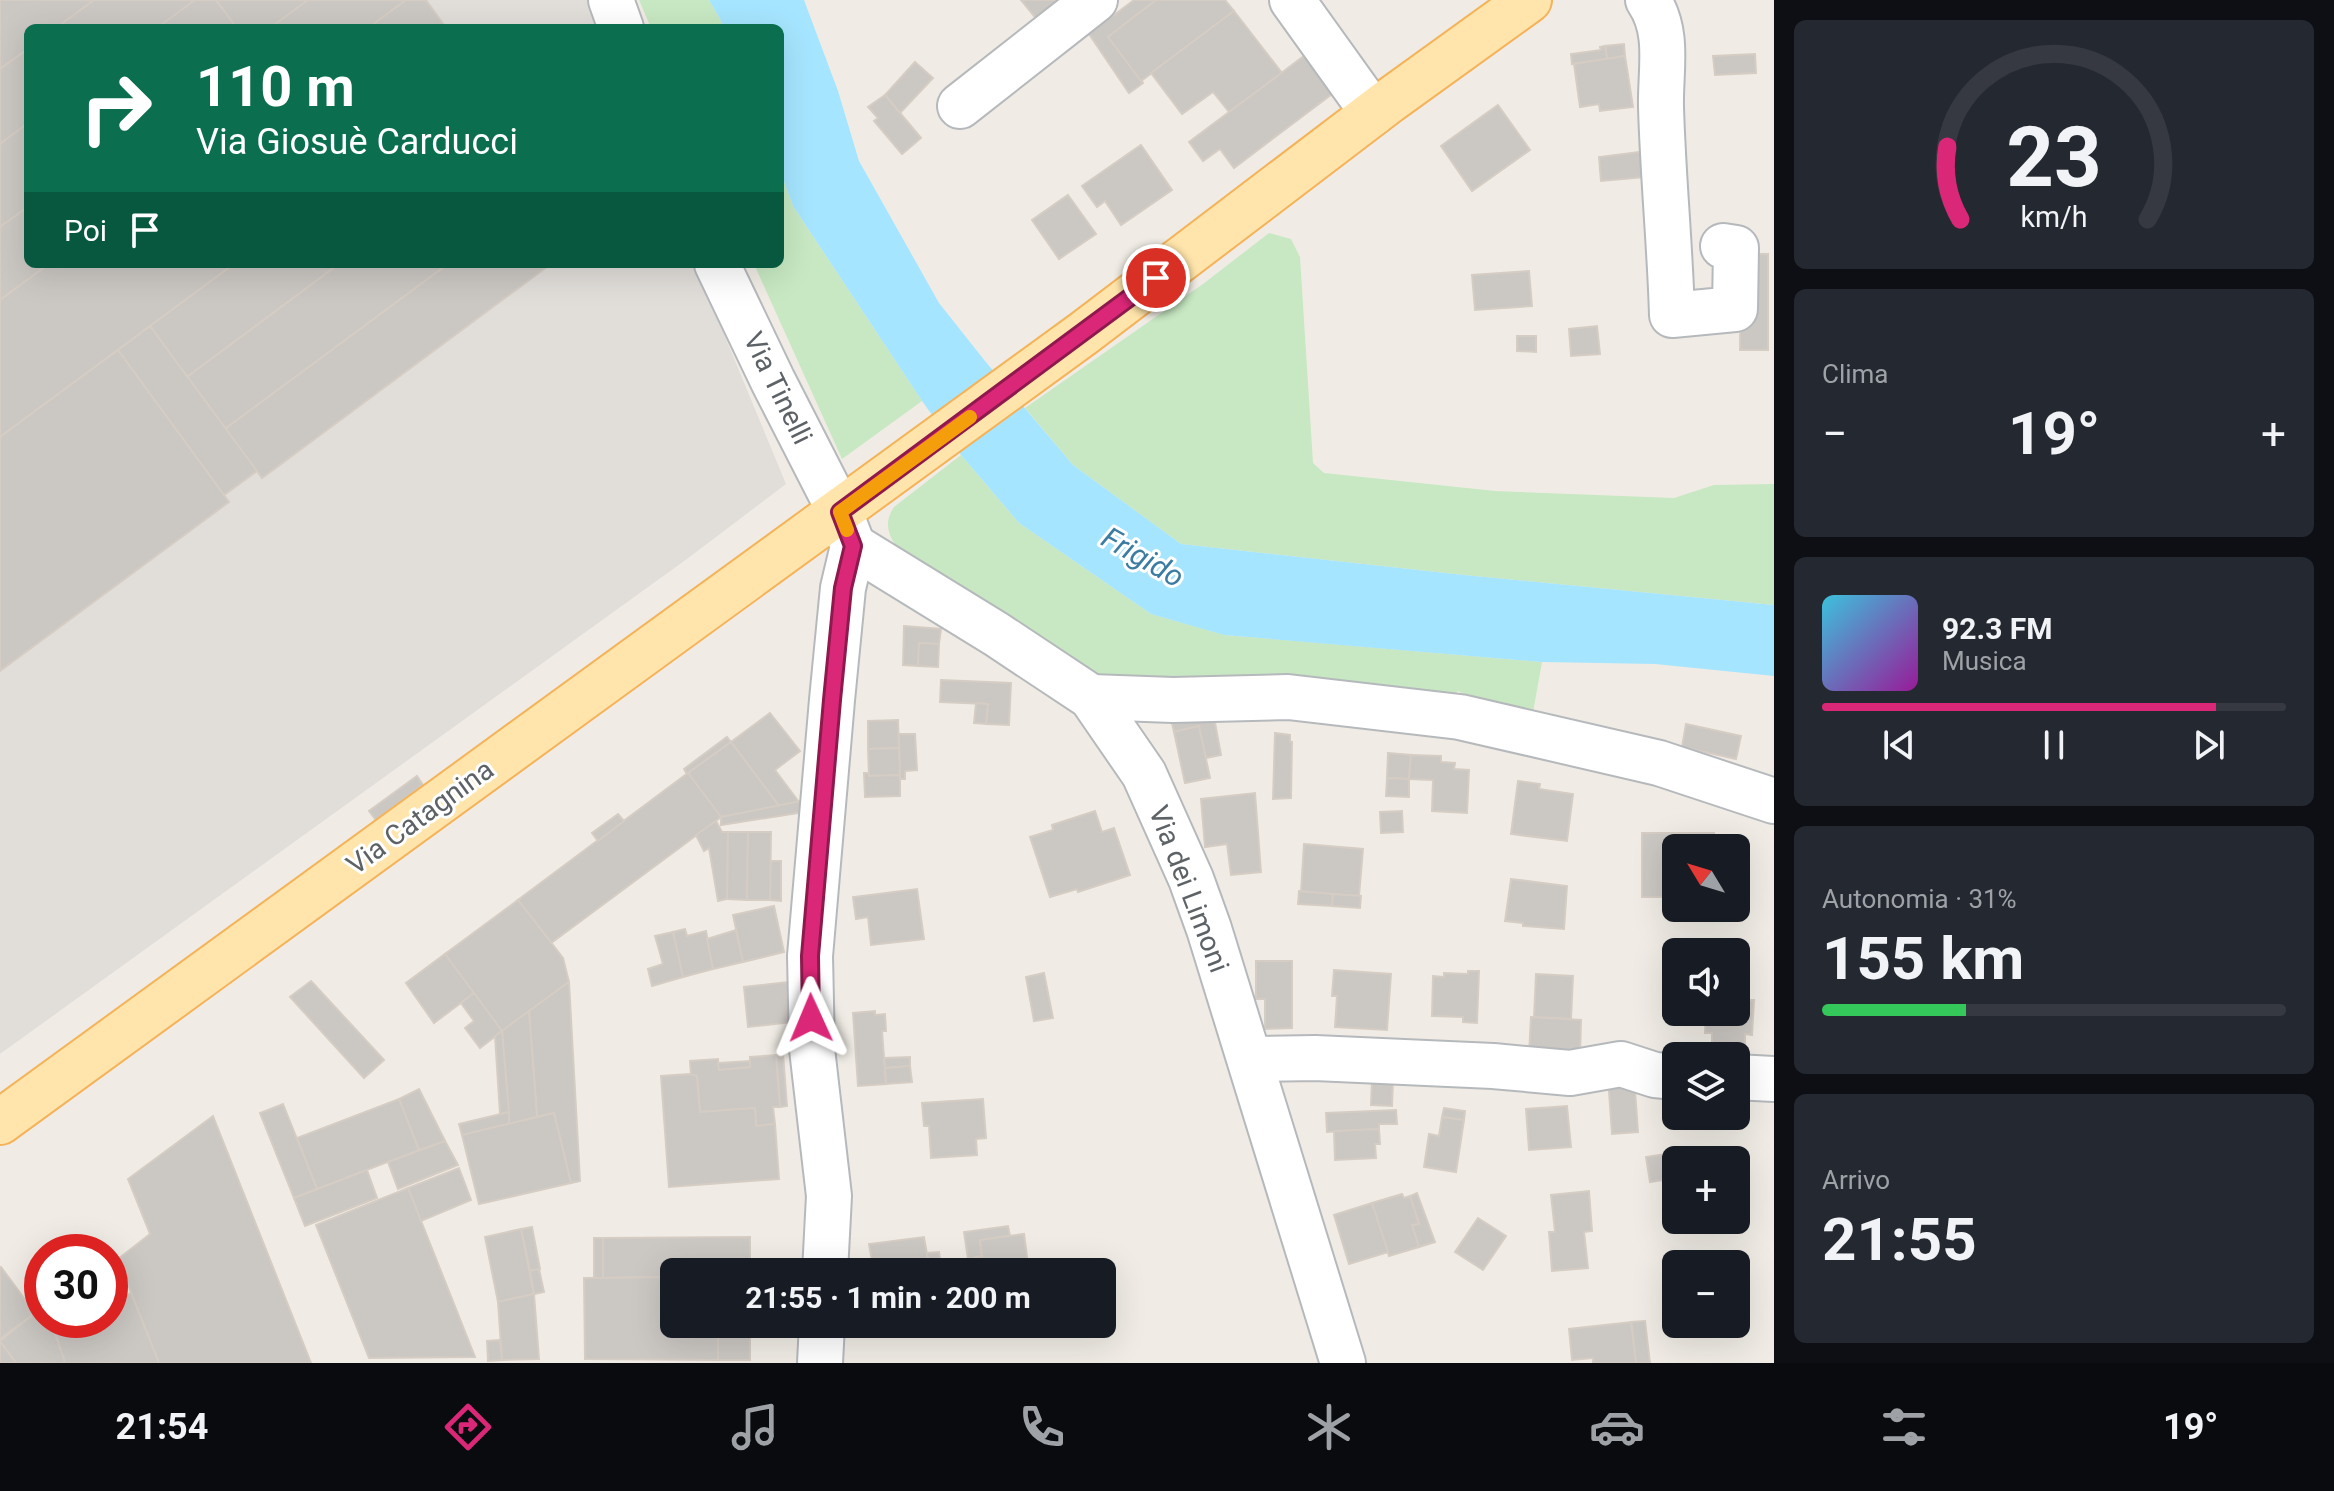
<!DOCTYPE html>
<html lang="it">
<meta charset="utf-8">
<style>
:root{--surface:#171b24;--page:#242831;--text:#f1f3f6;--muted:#9ea1a6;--line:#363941;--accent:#db2777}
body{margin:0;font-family:Roboto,sans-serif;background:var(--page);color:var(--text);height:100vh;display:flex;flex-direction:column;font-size:30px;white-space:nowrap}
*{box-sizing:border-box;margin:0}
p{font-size:26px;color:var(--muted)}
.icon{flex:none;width:44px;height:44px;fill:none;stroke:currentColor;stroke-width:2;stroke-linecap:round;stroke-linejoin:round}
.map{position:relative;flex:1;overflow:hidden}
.drawer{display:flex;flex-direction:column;gap:20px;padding:20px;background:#0d0f14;width:560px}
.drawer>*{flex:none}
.banner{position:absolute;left:24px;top:24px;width:760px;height:244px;border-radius:12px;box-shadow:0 8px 32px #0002;background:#0b6e4f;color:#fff;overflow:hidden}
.needle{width:52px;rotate:308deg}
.buttons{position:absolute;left:1662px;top:834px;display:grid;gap:16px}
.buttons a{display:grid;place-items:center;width:88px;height:88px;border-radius:12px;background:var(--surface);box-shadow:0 8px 32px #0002;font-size:40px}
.speed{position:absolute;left:24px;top:1234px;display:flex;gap:16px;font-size:40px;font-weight:700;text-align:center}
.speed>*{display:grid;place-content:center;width:104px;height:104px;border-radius:50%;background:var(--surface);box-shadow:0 8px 32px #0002;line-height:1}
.speed .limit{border:12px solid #d22;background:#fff;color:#111}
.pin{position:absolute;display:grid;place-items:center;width:68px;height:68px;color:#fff;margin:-34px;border:4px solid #fff;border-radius:50%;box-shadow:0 2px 8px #0007}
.me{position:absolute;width:88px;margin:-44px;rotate:359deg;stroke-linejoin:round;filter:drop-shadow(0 0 6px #0008)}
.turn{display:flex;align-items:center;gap:28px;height:168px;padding:0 40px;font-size:36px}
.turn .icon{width:104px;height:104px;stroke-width:2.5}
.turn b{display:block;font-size:56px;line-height:68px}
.then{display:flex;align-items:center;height:76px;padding:0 40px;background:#0003;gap:16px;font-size:30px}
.big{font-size:60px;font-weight:700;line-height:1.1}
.drawer .widget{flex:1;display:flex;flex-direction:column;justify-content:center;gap:12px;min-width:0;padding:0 28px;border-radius:12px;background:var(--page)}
.drawer .dial{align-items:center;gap:0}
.dial svg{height:208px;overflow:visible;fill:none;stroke:var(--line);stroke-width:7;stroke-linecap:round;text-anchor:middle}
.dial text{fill:var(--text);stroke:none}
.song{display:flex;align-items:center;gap:24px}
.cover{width:96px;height:96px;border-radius:12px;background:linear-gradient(135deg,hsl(190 70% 55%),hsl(300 70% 35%))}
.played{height:8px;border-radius:4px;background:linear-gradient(90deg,var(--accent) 85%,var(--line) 85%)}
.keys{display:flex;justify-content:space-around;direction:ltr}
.heat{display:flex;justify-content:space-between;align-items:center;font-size:44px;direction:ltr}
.charge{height:12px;border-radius:6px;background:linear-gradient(90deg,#34c759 31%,var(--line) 0)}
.trip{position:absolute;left:660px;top:1258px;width:456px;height:80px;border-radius:12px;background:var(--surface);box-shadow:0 8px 32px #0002;font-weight:700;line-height:80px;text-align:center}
.tab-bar{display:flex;height:128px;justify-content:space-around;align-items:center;background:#090b0e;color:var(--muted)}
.tab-bar .icon{width:56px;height:56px}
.tab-bar .current{color:var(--accent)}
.tab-bar b{font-size:36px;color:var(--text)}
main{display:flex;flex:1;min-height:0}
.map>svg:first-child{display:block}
.industrial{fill:#e1deda}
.green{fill:#c7e8c2}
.water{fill:#a6e5ff}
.building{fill:#cbc7c3;stroke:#d5cdc4;stroke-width:2}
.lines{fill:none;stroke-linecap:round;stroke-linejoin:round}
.minor-casing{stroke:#b6b9bc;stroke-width:48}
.major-casing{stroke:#f4b35a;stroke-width:48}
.minor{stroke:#fff;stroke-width:44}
.major{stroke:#ffe5ab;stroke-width:44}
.route-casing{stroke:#8e194d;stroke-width:20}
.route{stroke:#db2777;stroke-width:14}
.slow{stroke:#f59e0b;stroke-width:14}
.labels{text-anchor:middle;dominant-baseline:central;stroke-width:6;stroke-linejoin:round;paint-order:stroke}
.street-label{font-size:28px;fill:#5d6266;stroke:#fff}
.water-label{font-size:30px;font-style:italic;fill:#3b7ca2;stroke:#fff}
</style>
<main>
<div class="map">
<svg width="1774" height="1363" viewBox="0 0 1774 1363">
<rect width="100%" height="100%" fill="#f0ece5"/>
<path class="industrial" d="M0,0H587L597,28H28V264H695L786,484L687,559L0,1054Z"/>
<g class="green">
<path d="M639,0H709L725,28H651Z"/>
<path d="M780,171L793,206L922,401L842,459L754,264H780Z"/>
<path d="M1269,233L1291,239L1300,257L1313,463L1324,473L1495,491L1674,498L1714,485L1774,484V605L1464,575L1181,544L1073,465L1025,408L1203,284Z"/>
<path d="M961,455L1019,523L1151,614L1225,635L1542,662L1532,718H1512L1458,691L1446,705L1214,676H1184L1183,686L1090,679L909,563C895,545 879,529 894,507Z"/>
</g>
<path class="water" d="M709,0H804L838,91L859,161L939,303L985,361L1073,465L1181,544L1464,575L1774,605V676L1655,664L1542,662L1224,635L1151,614L1019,523L961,455L922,401L793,206L780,171V28H725Z"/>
<g class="building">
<path d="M0,0H94L56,28H28V49L0,69Z"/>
<path d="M94,0H195L157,28H56Z"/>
<path d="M195,0H216L237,28H157Z"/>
<path d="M216,0H308L270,28H237Z"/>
<path d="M308,0H406L368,28H270Z"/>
<path d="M406,0H426L446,28H368Z"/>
<path d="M1021,0H1067L1039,22Z"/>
<path d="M1134,0H1156L1108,37L1143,83L1129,93L1089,34Z"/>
<path d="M1156,0H1225L1234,11L1141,81L1108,37Z"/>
<path d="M1234,11L1282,73L1229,112L1213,92L1182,114L1151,73Z"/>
<path d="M1624,44L1625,56L1607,59L1605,46Z"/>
<path d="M1605,46L1607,59L1572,64L1571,54L1601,50L1600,47Z"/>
<path d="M28,49V123L0,144V69Z"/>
<path d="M1308,53L1336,91L1234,168L1220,149L1203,161L1189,142Z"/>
<path d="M1755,54L1756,73L1715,75L1713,56Z"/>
<path d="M1625,56L1633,107L1600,111L1599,104L1580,107L1574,64Z"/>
<path d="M915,62L933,78L900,113L885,95Z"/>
<path d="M885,95L921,138L902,154L874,121L878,118L868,107Z"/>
<path d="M1498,105L1530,150L1472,191L1441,146Z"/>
<path d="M28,123V207L0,227V144Z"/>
<path d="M1141,145L1172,190L1121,225L1105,201L1097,207L1082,186Z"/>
<path d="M1654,150L1656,176L1601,181L1599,157Z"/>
<path d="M1068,195L1096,234L1059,259L1032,220Z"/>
<path d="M28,207V264H49L0,300V227Z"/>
<path d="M1741,254H1768V350H1740Z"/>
<path d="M49,264H234L0,437V300Z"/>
<path d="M234,264H339L187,377L150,326Z"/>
<path d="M339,264H448L225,429L187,377Z"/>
<path d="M448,264H551L262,478L225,429Z"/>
<path d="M1529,271L1532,306L1475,310L1472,275Z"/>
<path d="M150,326L257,471L224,495L118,350Z"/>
<path d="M1597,326L1600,354L1571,356L1569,329Z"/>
<path d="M1517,336H1536V352L1517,351Z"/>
<path d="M118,350L229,502L0,671V437Z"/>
<path d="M904,626L941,629L939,644L919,643L918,666L903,665Z"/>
<path d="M919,643L939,644L938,667L918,666Z"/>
<path d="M941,680L1011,683L1009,725L986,724L988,704L940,702Z"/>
<path d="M976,703L988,704L986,724L974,723Z"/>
<path d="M1213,712L1221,755L1206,758L1199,726L1174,732L1170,715Z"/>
<path d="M770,713L800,751L775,770L799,802L779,806L731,742Z"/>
<path d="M898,720L899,748L868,749V721Z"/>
<path d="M1686,724L1741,736L1736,759L1682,747Z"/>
<path d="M1199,726L1210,778L1185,783L1174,732Z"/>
<path d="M1275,733L1290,735V742H1292L1291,798L1273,799Z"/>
<path d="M899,734H915L917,770L905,771V779H900Z"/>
<path d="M727,737L731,742L687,774L684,769Z"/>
<path d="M731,742L779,806L721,817L688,773Z"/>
<path d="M899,748L900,775L869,776L868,749Z"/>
<path d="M1388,753L1411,755L1409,779L1387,778Z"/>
<path d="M1411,755L1441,756V762L1455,763L1454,769L1469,770L1467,813L1432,811L1433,780L1409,779Z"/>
<path d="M688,773L721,817L551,943L518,900Z"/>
<path d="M864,773H869V776L900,775V796L865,797Z"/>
<path d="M417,776L423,785L376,820L369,811Z"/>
<path d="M1387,778L1409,779V797L1386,796Z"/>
<path d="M1518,781L1540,784L1539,789L1573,794L1567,841L1511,834Z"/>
<path d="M1255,793L1261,872L1231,875L1227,844L1205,847L1201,799Z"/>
<path d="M806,800L805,812L721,825V817Z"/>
<path d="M1095,811L1102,832L1114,828L1130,875L1078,892L1077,889L1050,897L1030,837L1053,830L1052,825Z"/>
<path d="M1402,811L1403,832L1381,833L1380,812Z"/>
<path d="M618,814L624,821L598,841L592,833Z"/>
<path d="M716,821L722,832H728L727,899L718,901L709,848L704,851L696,835Z"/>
<path d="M728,832H748L747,900L727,899Z"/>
<path d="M748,832H771L770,900H747Z"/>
<path d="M1642,833H1714V848H1676V897H1642Z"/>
<path d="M1304,844L1363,849L1359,896L1301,892Z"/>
<path d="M771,861H781V901L770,900Z"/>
<path d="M1511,879L1567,886L1564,929L1523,926V923L1505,921Z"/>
<path d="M917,889L924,939L871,945L868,917L856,919L853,897Z"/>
<path d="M1299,891L1333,894L1332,906L1298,904Z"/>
<path d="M1333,894L1361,896L1360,908L1332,906Z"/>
<path d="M518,900L563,958L569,982L502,1031L445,954Z"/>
<path d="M774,906L784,952L743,962L733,915Z"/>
<path d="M685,929L687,936L706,931L713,969L683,977L673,932Z"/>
<path d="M736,930L743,962L713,969L707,939Z"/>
<path d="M673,932L683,977L652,986L648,969L663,964L655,936Z"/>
<path d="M445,954L474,993L434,1023L406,983Z"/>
<path d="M1256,961H1292V1028L1265,1029V999H1256Z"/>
<path d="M1334,970L1391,974L1387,1030L1335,1027L1337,996H1332Z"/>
<path d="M1468,971H1479L1477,1023L1463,1022V1017L1432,1016L1433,976L1444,977V973L1468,974Z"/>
<path d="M1044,973L1053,1018L1034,1021L1026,977Z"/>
<path d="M1536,974L1573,976L1571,1019L1534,1017Z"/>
<path d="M311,981L384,1060L364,1078L290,997Z"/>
<path d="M796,981L800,1021L748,1027L744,987Z"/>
<path d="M569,982L580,1181L571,1183L554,1113L537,1117L529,1011Z"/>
<path d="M1736,987L1747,988L1746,1000H1754L1752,1035L1745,1034V1047L1712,1046V1033H1705L1706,1012H1736Z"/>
<path d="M474,993L502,1031L480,1048L465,1028L474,1021L461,1003Z"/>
<path d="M529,1011L537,1117L509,1124L502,1031Z"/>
<path d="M875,1011V1015L885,1014L886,1031H882L886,1084L858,1086L853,1013Z"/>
<path d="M1531,1017L1581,1020L1580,1057L1529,1054Z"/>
<path d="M502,1031L509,1112L500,1114L495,1036Z"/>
<path d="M783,1054L787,1106L780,1107L776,1055Z"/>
<path d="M776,1055L780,1107H773L775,1124L756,1126L755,1108L700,1112L697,1076H691L690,1061L718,1059L719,1070L750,1067V1057Z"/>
<path d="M910,1057V1066L885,1068L884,1058Z"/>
<path d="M750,1061V1067L719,1070L718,1063Z"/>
<path d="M910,1066L912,1082L886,1084L885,1068Z"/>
<path d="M690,1074L697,1076L700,1112L755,1108L756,1126L775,1124L779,1179L669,1187L661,1076Z"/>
<path d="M1634,1076L1638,1132L1612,1134L1608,1078Z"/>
<path d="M1372,1080L1393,1081L1392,1106L1371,1105Z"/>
<path d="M419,1089L445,1141L419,1150L399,1099Z"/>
<path d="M399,1099L419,1150L317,1189L297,1138Z"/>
<path d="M983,1099L986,1138L976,1139L977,1155L931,1158L929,1126H924L922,1103Z"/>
<path d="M283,1104L317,1189L294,1198L260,1113Z"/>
<path d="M1567,1106L1571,1147L1529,1150L1526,1109Z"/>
<path d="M1444,1108L1465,1111L1464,1120L1442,1117Z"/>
<path d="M1396,1110L1397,1124H1379V1129L1327,1132L1326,1113Z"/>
<path d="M509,1112V1124L462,1135L459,1124Z"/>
<path d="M554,1113L571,1183L479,1204L462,1135Z"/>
<path d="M213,1116L311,1363H159L118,1259L150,1234L128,1179Z"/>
<path d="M1442,1117L1464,1120L1456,1172L1424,1167L1429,1134L1439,1136Z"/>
<path d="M1379,1129L1380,1144H1375L1376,1158L1335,1160L1334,1131Z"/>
<path d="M445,1141L458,1165L398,1189L388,1162Z"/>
<path d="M1692,1150L1693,1160H1676V1178L1650,1182L1646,1157Z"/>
<path d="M459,1168L471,1200L421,1221L408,1188Z"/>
<path d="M367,1170L377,1198L305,1226L294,1198Z"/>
<path d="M408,1188L475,1357L369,1358L316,1225Z"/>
<path d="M1589,1191L1592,1231L1584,1232L1588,1268L1552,1271L1549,1232H1555L1551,1195Z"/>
<path d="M1417,1193L1435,1242L1419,1247L1412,1225L1419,1224L1410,1196Z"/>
<path d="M1402,1194L1404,1198L1410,1196L1419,1224L1412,1225L1419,1247L1389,1256L1372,1203Z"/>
<path d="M1372,1203L1388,1252L1349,1264L1334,1215Z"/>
<path d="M1478,1218L1506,1236L1483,1270L1455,1252Z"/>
<path d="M1008,1226L1010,1236L980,1240L982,1256L968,1259L964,1232Z"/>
<path d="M532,1227L540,1269L530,1271L521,1229Z"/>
<path d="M521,1229L534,1294L498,1302L485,1237Z"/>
<path d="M1024,1234L1029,1272H984L980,1240Z"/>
<path d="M750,1237V1272H674V1277L603,1278V1238Z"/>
<path d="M924,1237L930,1272H874L869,1244Z"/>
<rect x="594" y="1238" width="9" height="40"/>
<path d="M939,1252L942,1272H930L927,1253Z"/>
<path d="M982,1256L984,1272H970L968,1259Z"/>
<path d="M1,1267L35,1313L0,1339V1268Z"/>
<path d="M539,1269L544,1292L534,1294L530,1271Z"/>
<path d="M674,1277V1324H718V1360L585,1359L584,1278Z"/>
<path d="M131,1293L159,1363H65L53,1327L69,1320H110V1302Z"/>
<path d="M534,1294L539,1359L502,1360L498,1302Z"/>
<path d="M31,1295L42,1310V1320H45L42,1322L25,1300Z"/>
<path d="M35,1313L50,1329L53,1327L65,1363H16L0,1341Z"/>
<path d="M1645,1321L1650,1363H1636L1631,1322Z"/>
<path d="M1631,1322L1636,1363H1593V1358L1572,1360L1569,1329Z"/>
<rect x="718" y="1324" width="32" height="36"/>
<path d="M500,1340L502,1360L488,1361L487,1341Z"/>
<path d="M0,1341L16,1363H0Z"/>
</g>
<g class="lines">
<defs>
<g id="minor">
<path d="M611,0L621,28"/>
<path d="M1292,0L1373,113"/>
<path d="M1648,0C1670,32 1660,71 1661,107C1663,177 1670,246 1672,315L1735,309L1736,248L1723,246"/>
<path d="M960,106L1095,0"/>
<path d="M717,264L773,381L840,512L853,546"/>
<path d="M853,546L996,634L1091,697L1144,774L1191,879L1209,929L1343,1363"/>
<path d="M1091,697L1173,700L1288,697L1460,717L1659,763L1774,801"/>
<path d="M1250,1059L1315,1058L1493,1066L1570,1073L1621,1064L1655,1075L1676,1077"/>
<path d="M1736,1077L1774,1079"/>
<path d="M825,1272L829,1196L812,1049L810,956L832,700L843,588L853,546"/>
<path d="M820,1363L822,1324"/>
</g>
<path id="major" d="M0,1122L1084,333L1389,101L1529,0"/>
</defs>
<use href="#minor" class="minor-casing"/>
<use href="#major" class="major-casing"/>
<use href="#minor" class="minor"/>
<use href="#major" class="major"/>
</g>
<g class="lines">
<defs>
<path id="route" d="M811,1018L810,956L832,700L843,588L853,546L840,512L1156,278"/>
</defs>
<use href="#route" class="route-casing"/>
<use href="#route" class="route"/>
<path class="slow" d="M847,530L840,512L970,417"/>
</g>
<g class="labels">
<g class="street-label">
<text transform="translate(778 388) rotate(64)">Via Tinelli</text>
<text transform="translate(420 817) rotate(-36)">Via Catagnina</text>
<text transform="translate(1189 889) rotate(69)">Via dei Limoni</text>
</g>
<g class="water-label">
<text transform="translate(1143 557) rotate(30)">Frigido</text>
</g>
</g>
</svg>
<div class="buttons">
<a><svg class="needle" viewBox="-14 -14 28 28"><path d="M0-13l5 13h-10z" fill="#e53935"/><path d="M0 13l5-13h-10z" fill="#9ea1a6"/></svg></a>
<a><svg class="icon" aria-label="sound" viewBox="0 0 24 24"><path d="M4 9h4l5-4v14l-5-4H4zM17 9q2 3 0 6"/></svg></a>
<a><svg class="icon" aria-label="layers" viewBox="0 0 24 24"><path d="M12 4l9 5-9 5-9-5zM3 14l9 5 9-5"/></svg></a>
<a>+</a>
<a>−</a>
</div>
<div class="speed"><div class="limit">30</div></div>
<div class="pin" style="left:1156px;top:278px;background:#d93025"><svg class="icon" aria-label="arrive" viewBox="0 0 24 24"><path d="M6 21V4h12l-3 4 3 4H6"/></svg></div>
<svg class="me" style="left:811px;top:1018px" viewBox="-20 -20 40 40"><path d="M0-17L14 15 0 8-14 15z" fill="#db2777" stroke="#fff" stroke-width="4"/></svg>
<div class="trip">21:55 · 1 min · 200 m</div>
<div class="banner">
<div class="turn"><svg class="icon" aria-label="right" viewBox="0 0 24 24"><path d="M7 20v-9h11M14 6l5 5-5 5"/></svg><div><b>110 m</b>Via Giosuè Carducci</div></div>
<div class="then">Poi<svg class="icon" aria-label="arrive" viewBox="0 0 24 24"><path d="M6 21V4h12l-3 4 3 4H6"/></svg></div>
</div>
</div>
<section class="drawer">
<div class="widget dial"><svg viewBox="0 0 100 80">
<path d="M14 69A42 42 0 1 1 86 69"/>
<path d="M14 69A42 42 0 0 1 9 41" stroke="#db2777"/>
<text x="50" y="56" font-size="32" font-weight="700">23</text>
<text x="50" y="72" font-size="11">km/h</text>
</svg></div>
<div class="widget"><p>Clima</p>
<div class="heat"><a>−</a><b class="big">19°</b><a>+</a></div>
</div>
<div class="widget">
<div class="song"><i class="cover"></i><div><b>92.3 FM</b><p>Musica</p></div></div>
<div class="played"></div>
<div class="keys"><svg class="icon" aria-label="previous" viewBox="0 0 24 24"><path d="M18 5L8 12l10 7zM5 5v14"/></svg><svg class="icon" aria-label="pause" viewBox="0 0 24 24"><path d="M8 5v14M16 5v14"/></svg><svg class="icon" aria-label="next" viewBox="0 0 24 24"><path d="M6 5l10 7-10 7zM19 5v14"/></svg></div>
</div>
<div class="widget"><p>Autonomia · 31%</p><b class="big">155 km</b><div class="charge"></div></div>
<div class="widget"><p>Arrivo</p><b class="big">21:55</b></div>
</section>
</main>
<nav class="tab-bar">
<b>21:54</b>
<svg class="icon current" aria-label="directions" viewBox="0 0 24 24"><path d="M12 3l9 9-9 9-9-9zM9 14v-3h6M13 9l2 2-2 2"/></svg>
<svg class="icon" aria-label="music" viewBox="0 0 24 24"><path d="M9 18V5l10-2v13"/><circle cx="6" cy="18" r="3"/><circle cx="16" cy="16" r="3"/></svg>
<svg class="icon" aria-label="phone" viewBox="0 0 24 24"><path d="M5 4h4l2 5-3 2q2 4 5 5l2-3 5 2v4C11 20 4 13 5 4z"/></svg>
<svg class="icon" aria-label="climate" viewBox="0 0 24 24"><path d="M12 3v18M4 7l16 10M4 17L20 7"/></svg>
<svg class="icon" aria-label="car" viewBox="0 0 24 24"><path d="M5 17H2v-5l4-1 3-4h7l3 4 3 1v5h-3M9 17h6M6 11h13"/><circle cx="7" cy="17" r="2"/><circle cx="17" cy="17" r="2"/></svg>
<svg class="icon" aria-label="filters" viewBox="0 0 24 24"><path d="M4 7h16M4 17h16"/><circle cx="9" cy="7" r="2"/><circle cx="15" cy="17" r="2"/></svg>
<b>19°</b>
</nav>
